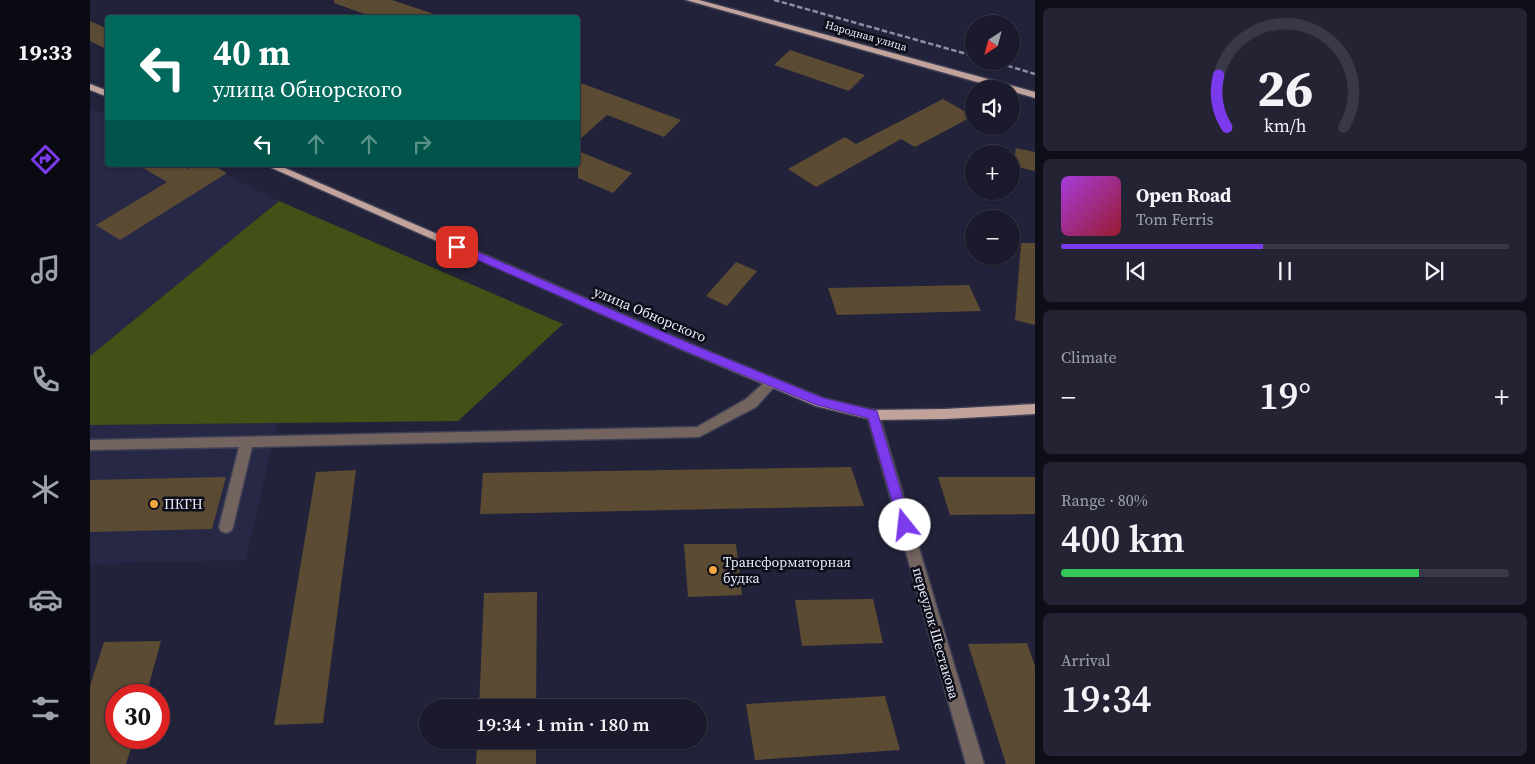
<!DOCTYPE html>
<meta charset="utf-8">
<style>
:root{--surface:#1a1a2c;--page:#232334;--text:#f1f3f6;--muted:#9fa1a9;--line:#383848;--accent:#7c3aed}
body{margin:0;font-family:"Source Serif 4",serif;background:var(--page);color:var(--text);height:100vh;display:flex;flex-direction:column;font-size:19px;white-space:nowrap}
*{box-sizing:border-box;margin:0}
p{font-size:16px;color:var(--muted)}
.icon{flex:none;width:28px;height:28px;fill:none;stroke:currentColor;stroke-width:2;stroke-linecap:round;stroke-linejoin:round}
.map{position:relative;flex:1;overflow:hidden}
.sheet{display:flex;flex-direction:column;gap:8px;padding:8px;background:#0e0e18;width:500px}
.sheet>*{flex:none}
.hud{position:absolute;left:15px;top:15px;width:475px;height:152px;border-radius:5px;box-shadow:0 1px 4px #0004,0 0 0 1px var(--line);background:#00695c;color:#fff;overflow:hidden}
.needle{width:32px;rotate:216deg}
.buttons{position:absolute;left:875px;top:15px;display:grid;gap:10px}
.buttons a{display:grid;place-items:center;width:55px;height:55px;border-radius:50%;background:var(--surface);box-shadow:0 1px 4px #0004,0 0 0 1px var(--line);font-size:25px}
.speed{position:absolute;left:15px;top:684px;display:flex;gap:10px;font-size:25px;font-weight:700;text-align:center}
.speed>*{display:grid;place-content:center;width:65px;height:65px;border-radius:50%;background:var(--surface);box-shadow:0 1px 4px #0004,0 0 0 1px var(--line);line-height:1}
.speed .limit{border:8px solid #d22;background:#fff;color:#111}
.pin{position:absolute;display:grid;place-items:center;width:42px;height:42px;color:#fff;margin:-21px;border-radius:10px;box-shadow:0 2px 8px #0006}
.me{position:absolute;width:55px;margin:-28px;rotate:344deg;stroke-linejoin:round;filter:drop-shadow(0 0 4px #0008)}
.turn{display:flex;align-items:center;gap:18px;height:105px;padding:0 25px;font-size:22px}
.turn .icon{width:65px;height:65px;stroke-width:2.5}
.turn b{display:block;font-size:35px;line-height:42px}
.lanes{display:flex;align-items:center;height:48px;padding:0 25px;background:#0003;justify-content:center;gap:25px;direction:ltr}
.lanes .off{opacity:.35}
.big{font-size:38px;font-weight:600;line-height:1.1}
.sheet .widget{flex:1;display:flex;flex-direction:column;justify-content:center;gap:8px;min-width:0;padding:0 18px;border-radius:8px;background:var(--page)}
.sheet .dial{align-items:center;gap:0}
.dial svg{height:130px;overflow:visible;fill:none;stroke:var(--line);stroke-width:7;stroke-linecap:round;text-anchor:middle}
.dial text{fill:var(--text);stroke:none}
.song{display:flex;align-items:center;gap:15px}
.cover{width:60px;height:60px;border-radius:8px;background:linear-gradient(135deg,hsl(280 70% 55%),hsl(350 70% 35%))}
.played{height:5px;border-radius:2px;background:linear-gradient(90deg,var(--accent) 45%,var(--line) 45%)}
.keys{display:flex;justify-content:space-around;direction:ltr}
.heat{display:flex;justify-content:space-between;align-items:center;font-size:28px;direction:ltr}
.charge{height:8px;border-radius:4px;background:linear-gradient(90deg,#34c759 80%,var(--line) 0)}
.trip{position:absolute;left:329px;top:699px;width:288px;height:50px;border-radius:25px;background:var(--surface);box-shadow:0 1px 4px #0004,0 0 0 1px var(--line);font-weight:600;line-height:50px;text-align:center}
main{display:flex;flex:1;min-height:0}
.tabs{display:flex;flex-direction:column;width:90px;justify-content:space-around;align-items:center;background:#0a0a12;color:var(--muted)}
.tabs .icon{width:35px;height:35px}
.tabs .on{color:var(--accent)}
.tabs b{font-size:22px;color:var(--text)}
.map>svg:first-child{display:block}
.built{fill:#272846}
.green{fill:#435016}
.building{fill:#5b4b32}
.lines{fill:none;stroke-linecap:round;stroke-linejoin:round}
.minor-casing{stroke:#3e3f55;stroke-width:3}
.major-casing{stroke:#3e3f55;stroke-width:3}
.minor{fill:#736460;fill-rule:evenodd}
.major{fill:#c1a39b;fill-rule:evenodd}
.rail{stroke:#8c8ea1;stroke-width:2.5;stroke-dasharray:5.5 2.5;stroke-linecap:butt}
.route{fill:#7c3aed;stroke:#51269a}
.poi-dot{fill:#f2a540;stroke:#0d0d18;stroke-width:2}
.labels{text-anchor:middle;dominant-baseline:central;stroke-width:5;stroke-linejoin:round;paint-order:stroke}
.far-street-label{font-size:11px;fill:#ebedfd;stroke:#0d0d18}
.street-label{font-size:14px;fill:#ebedfd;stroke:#0d0d18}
.poi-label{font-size:14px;fill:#ebedfd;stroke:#0d0d18;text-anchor:start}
</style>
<main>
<nav class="tabs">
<b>19:33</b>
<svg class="icon on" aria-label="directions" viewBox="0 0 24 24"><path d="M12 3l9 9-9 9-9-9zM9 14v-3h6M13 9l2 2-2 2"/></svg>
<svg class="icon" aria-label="music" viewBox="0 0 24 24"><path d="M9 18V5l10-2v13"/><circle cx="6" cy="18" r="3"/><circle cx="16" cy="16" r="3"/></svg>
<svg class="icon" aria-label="phone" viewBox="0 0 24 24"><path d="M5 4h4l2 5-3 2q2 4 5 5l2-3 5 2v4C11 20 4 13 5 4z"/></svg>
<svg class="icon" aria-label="climate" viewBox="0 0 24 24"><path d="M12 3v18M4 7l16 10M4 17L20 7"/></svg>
<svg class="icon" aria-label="car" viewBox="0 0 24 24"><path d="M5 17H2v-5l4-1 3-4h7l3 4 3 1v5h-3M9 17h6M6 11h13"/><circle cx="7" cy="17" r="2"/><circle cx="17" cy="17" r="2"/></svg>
<svg class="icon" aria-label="filters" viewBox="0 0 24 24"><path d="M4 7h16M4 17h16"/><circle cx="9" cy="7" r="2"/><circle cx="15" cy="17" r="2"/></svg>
</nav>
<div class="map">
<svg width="945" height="764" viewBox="0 0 945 764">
<rect width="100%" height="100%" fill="#22233a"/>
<g class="built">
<path d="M0,107L17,115L18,165H117L189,201L0,356Z"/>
<path d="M187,423L156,560L0,564V425Z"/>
</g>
<path class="green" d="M189,201L473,324L368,421L0,425V356Z"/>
<g class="building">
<path d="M244,0H302L344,14L343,18H286L244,3Z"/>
<path d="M0,21L18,29V50L0,41Z"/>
<path d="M700,50L775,75L759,91L684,65Z"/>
<path d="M488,82L591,120L574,137L517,115L488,141Z"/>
<path d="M853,99L883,116L825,147L811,139L726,187L698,169L755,137L766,144Z"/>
<path d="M926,148L945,152V171L923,166Z"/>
<path d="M488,151L542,173L523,193L488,178Z"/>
<path d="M48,165H92L98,169L104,165H122L137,173L30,240L6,225L77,182Z"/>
<path d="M931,243H945V325L925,320Z"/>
<path d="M646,262L667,271L637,306L616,296Z"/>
<path d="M879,285L891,311L747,315L738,288Z"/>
<path d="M761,467L774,506L390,514L393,473Z"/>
<path d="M266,470L233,723L184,725L226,472Z"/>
<path d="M136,477L122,529L0,532V480Z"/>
<path d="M848,477H945V514L860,515Z"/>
<path d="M594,544H646L652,595L598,597Z"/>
<path d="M447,592L446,708H389L394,593Z"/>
<path d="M783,599L793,643L712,646L705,600Z"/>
<path d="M71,641L56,695H26V738H44L36,764H0V686L14,642Z"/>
<path d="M937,643L945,666V764H916L878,644Z"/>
<path d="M795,696L810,750L665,760L656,704Z"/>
<path d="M387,740H446V764H386Z"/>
</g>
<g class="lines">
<defs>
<g id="minor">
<path d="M682,377L686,379L688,382L686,385L666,407L609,437L162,447L143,527L141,531L136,533L131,531L129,527L149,447L0,450V440L607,427L656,399L678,379Z"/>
<path d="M783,410L788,411L789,415L894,764H876L777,415L778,411Z"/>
</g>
<g id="major">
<path d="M596,0H609L945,92V98L921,91V89H912Z"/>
<path d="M0,84L18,91V97L0,90Z"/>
<path d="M175,165H188L603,345L733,398L783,410L855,409L945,404V414L855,419L783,420L726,406L595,351Z"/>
</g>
</defs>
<use href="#minor" class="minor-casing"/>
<use href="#major" class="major-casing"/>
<use href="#minor" class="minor"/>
<use href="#major" class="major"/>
<g class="rail">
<path d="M684,0L884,56"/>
<path d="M902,61L945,74"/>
</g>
</g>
<path class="route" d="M367,243L603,345L733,398L787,411L821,525L820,529L815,531L810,529L809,525L778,418L727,405L595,351L363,249L362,247Z"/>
<g class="poi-dot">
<circle cx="64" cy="504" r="5"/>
<circle cx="623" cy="570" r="5"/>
</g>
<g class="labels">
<g class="far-street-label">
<text transform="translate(776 36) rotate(16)">Народная улица</text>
</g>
<g class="street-label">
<text transform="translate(560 314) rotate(23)">улица Обнорского</text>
<text transform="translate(846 633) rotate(74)">переулок Шестакова</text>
</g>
<g class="poi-label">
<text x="74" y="504">ПКГН</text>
<text x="633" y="562">Трансформаторная<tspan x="633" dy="16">будка</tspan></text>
</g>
</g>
</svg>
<div class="buttons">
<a><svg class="needle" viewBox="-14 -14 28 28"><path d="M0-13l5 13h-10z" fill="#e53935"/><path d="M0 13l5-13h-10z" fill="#9fa1a9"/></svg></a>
<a><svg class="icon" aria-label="sound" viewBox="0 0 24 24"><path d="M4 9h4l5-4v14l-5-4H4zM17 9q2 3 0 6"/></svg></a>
<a>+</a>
<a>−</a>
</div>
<div class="speed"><div class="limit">30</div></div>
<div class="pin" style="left:367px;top:247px;background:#d93025"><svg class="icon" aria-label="arrive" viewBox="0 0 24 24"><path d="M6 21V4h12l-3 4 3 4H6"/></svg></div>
<svg class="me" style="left:815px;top:525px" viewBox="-20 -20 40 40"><circle r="19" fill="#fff"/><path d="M0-13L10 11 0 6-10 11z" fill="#7c3aed"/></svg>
<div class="trip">19:34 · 1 min · 180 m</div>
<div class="hud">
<div class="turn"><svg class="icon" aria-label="left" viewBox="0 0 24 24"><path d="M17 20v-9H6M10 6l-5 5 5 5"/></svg><div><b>40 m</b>улица Обнорского</div></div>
<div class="lanes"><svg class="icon" aria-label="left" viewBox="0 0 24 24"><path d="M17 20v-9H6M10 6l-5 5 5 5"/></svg><svg class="icon off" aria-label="ahead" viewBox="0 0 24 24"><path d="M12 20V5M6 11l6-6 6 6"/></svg><svg class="icon off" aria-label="ahead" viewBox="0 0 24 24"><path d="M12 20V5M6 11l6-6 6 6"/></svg><svg class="icon off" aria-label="right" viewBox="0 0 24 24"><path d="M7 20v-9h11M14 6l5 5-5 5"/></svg></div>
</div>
</div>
<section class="sheet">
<div class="widget dial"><svg viewBox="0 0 100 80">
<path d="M14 69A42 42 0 1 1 86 69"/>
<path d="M14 69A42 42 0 0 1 9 37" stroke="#7c3aed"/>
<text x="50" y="56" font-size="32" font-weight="700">26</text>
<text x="50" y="72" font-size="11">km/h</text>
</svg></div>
<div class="widget">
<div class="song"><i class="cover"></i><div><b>Open Road</b><p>Tom Ferris</p></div></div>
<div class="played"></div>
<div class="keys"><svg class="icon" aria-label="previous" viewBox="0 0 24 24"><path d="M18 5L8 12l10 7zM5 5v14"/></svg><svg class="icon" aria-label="pause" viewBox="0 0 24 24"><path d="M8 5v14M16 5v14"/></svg><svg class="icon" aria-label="next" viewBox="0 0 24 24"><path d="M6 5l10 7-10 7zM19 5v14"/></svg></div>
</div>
<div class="widget"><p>Climate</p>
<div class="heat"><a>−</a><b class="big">19°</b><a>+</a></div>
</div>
<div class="widget"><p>Range · 80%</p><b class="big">400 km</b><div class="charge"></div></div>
<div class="widget"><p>Arrival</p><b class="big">19:34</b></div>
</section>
</main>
